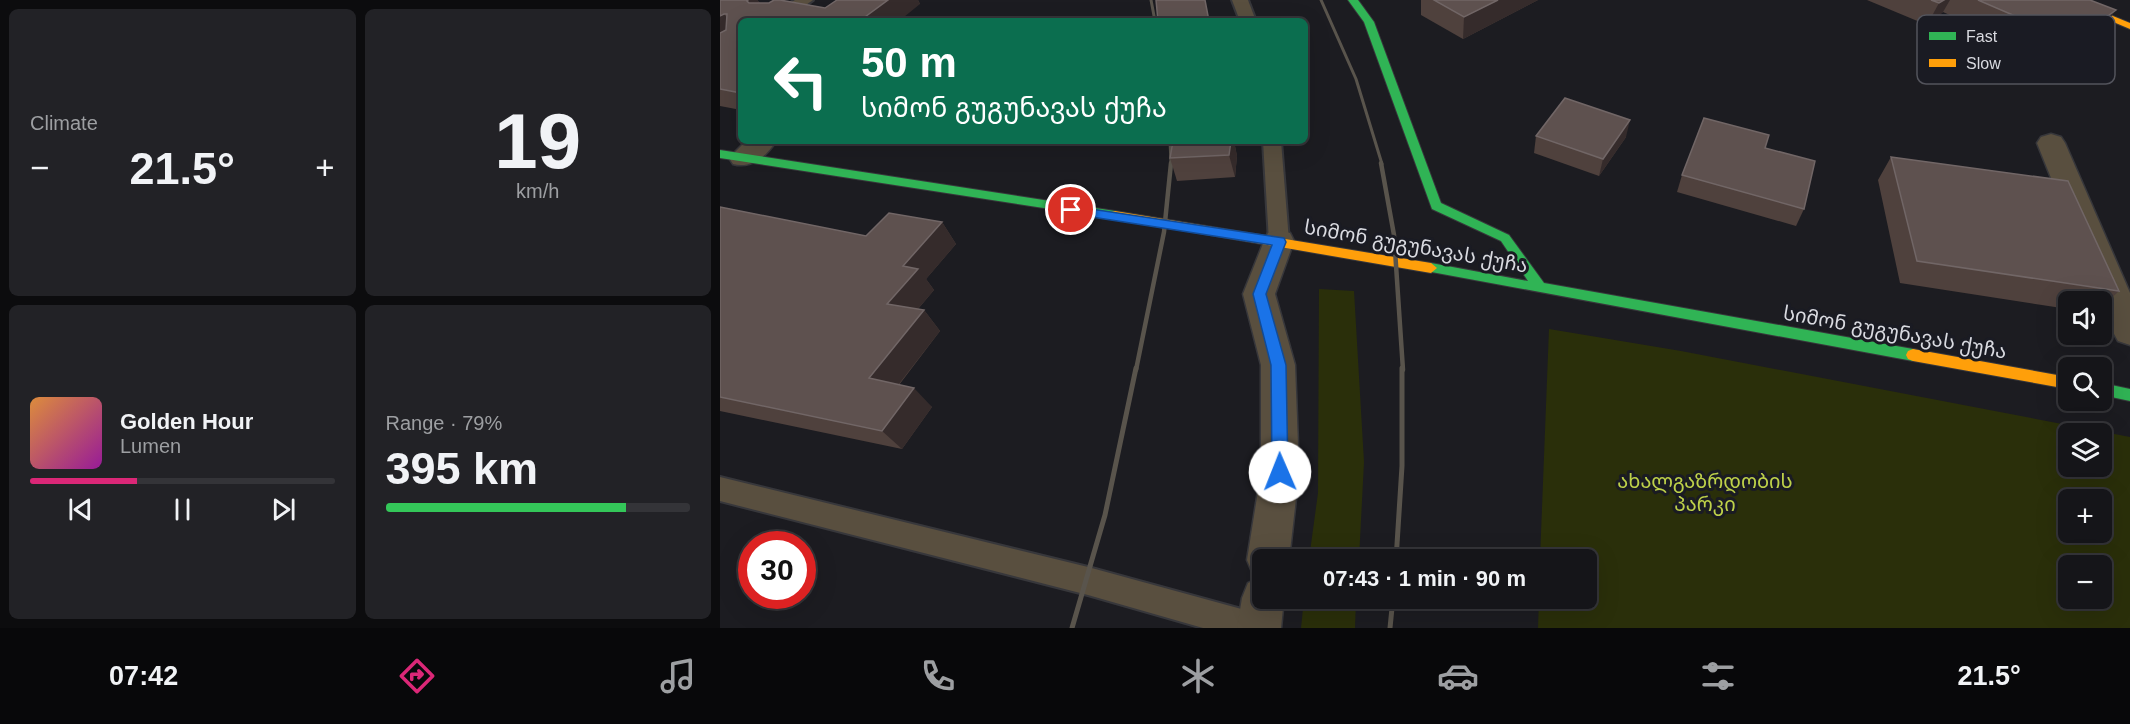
<!DOCTYPE html>
<meta charset="utf-8">
<style>
:root{--surface:#151519;--page:#222226;--text:#f1f3f6;--muted:#9d9fa2;--line:#343438;--accent:#db2777}
body{margin:0;font-family:Helvetica,"Noto Sans Georgian",sans-serif;background:var(--page);color:var(--text);height:100vh;display:flex;flex-direction:column;font-size:22px;white-space:nowrap}
*{box-sizing:border-box;margin:0}
p{font-size:20px;color:var(--muted)}
.icon{flex:none;width:33px;height:33px;fill:none;stroke:currentColor;stroke-width:2;stroke-linecap:round;stroke-linejoin:round}
.map{position:relative;flex:1;overflow:hidden}
.drawer{display:flex;flex-direction:column;gap:9px;padding:9px;background:#0c0c0e;width:720px}
.drawer>*{flex:none}
.hud{position:absolute;left:18px;top:18px;width:570px;height:126px;border-radius:9px;box-shadow:0 6px 24px #0002,0 0 0 2px var(--line);background:#0b6e4f;color:#fff;overflow:hidden}
.fabs{position:absolute;left:1338px;top:291px;display:grid;gap:12px}
.fabs a{display:grid;place-items:center;width:54px;height:54px;border-radius:9px;background:var(--surface);box-shadow:0 6px 24px #0002,0 0 0 2px var(--line);font-size:30px}
.speed{position:absolute;left:18px;top:531px;display:flex;gap:12px;font-size:30px;font-weight:700;text-align:center}
.speed>*{display:grid;place-content:center;width:78px;height:78px;border-radius:50%;background:var(--surface);box-shadow:0 6px 24px #0002,0 0 0 2px var(--line);line-height:1}
.speed .limit{border:9px solid #d22;background:#fff;color:#111}
.pin{position:absolute;display:grid;place-items:center;width:51px;height:51px;color:#fff;margin:-26px;border:3px solid #fff;border-radius:50%;box-shadow:0 2px 6px #0007}
.me{position:absolute;width:66px;margin:-33px;rotate:359deg;stroke-linejoin:round;filter:drop-shadow(0 0 4px #0008)}
.turn{display:flex;align-items:center;gap:21px;height:126px;padding:0 24px;font-size:27px}
.turn .icon{width:78px;height:78px;stroke-width:2.5}
.turn b{display:block;font-size:42px;line-height:51px}
.big{font-size:45px;font-weight:600;line-height:1.1}
.drawer .tile{flex:1;display:flex;flex-direction:column;justify-content:center;gap:9px;min-width:0;padding:0 21px;border-radius:9px;background:var(--page)}
.drawer .dial{align-items:center;gap:0}
.dial b{font-size:78px;line-height:1}
.song{display:flex;align-items:center;gap:18px}
.cover{width:72px;height:72px;border-radius:9px;background:linear-gradient(135deg,hsl(30 70% 55%),hsl(300 70% 35%))}
.played{height:6px;border-radius:3px;background:linear-gradient(90deg,var(--accent) 35%,var(--line) 35%)}
.keys{display:flex;justify-content:space-around;direction:ltr}
.heat{display:flex;justify-content:space-between;align-items:center;font-size:33px;direction:ltr}
.charge{height:9px;border-radius:4px;background:linear-gradient(90deg,#34c759 79%,var(--line) 0)}
.drawer .tiles{flex:1;display:grid;gap:9px;grid-template-columns:repeat(2,1fr)}
.trip{position:absolute;left:532px;top:549px;width:345px;height:60px;border-radius:9px;background:var(--surface);box-shadow:0 6px 24px #0002,0 0 0 2px var(--line);font-weight:600;line-height:60px;text-align:center}
.tab-bar{display:flex;height:96px;justify-content:space-around;align-items:center;background:#08080a;color:var(--muted)}
.tab-bar .icon{width:42px;height:42px}
.tab-bar .current{color:var(--accent)}
.tab-bar b{font-size:27px;color:var(--text)}
main{display:flex;flex:1;min-height:0}
.map>svg:first-child{display:block}
.green{fill:#2a2f0a;fill-rule:evenodd}
.lines{fill:none;stroke-linecap:round;stroke-linejoin:round}
.lane-casing{stroke:#37373b;stroke-width:4}
.street-casing{stroke:#37373b;stroke-width:3}
.fast-casing{stroke:#37373b;stroke-width:2}
.slow-casing{stroke:#37373b;stroke-width:2}
.lane{fill:#594f3f;fill-rule:evenodd}
.street{fill:#594f3f;fill-rule:evenodd}
.fast{fill:#30b455;fill-rule:evenodd}
.slow{fill:#ff9f0a;fill-rule:evenodd}
.rail-far2{stroke:#59544c;stroke-width:3}
.rail-far1{stroke:#59544c;stroke-width:4.5}
.rail{stroke:#59544c;stroke-width:5}
.wall{fill:#4f413d}
.shaded-wall{fill:#352b2b}
.building{fill:#5e514f;stroke:#716666;stroke-width:1.5}
.route{fill:#1a73e8;stroke:#114b97;stroke-width:1.5}
.labels{text-anchor:middle;dominant-baseline:central;stroke-width:6;stroke-linejoin:round;paint-order:stroke}
.street-label{font-size:20px;fill:#d9dae0;stroke:#1a1b23}
.park-label{font-size:20px;fill:#bed149;stroke:#1a1b23}
.key{fill:#1a1b23;stroke:#53545c;stroke-width:1.5}
.key-label{font-size:16px;fill:#d9dae0}
</style>
<main>
<section class="drawer">
<div class="tiles">
<div class="tile"><p>Climate</p>
<div class="heat"><a>−</a><b class="big">21.5°</b><a>+</a></div>
</div>
<div class="tile dial"><b>19</b><p>km/h</p></div>
<div class="tile">
<div class="song"><i class="cover"></i><div><b>Golden Hour</b><p>Lumen</p></div></div>
<div class="played"></div>
<div class="keys"><svg class="icon" aria-label="previous" viewBox="0 0 24 24"><path d="M18 5L8 12l10 7zM5 5v14"/></svg><svg class="icon" aria-label="pause" viewBox="0 0 24 24"><path d="M8 5v14M16 5v14"/></svg><svg class="icon" aria-label="next" viewBox="0 0 24 24"><path d="M6 5l10 7-10 7zM19 5v14"/></svg></div>
</div>
<div class="tile"><p>Range · 79%</p><b class="big">395 km</b><div class="charge"></div></div>
</div>
</section>
<div class="map">
<svg width="1410" height="628" viewBox="0 0 1410 628">
<rect width="100%" height="100%" fill="#1c1c21"/>
<g class="green">
<path d="M599,289L634,291L644,462L639,559H589L598,493Z"/>
<path d="M829,329L961,351L1410,437V628H818L819,599L867,598V560L820,559ZM1348,434H1382V466H1348ZM1348,500H1382V532H1348ZM1348,566H1382V598H1348Z"/>
<path d="M584,599H636L635,628H581Z"/>
</g>
<g class="lines">
<defs>
<g id="lane">
<path d="M75,0H93L63,21H44Z"/>
<path d="M512,0H528L536,21H520Z"/>
<path d="M543,141H561L569,241L566,246L559,248L552,246L549,241Z"/>
<path d="M0,477L368,567L536,613L547,617L551,628H483L368,595L0,501Z"/>
</g>
<g id="street">
<path d="M1331,134L1341,137L1345,143L1410,293V345L1398,341L1393,332L1317,143L1321,137Z"/>
<path d="M26,141H56C47,156 31,169 13,164L9,158Z"/>
<path d="M559,230L570,233L574,241L555,294L575,365L579,472L569,560H543V598H564L561,628H517L522,598L528,583L541,577L533,574L527,560L541,472V365L523,294L544,241L548,233Z"/>
</g>
<g id="fast">
<path d="M628,0H638L654,22L721,203L789,235L824,283L1193,349L1198,351L1200,355L1198,359L1193,361L706,271L705,268L711,263L808,281L781,241L712,209L644,22Z"/>
<path d="M0,150L395,211L401,215L395,219L0,158Z"/>
<path d="M1382,383L1410,389V401L1382,395Z"/>
</g>
<g id="slow">
<path d="M1341,0H1354L1410,23V29Z"/>
<path d="M395,211L711,263L717,268L711,273L391,218L389,215L391,212Z"/>
<path d="M1193,349L1348,377V389L1193,361L1188,359L1186,355L1188,351Z"/>
</g>
</defs>
<use href="#lane" class="lane-casing"/>
<use href="#street" class="street-casing"/>
<use href="#fast" class="fast-casing"/>
<use href="#slow" class="slow-casing"/>
<use href="#lane" class="lane"/>
<use href="#street" class="street"/>
<use href="#fast" class="fast"/>
<use href="#slow" class="slow"/>
<g class="rail-far2">
<path d="M431,0L435,21"/>
<path d="M601,0L636,79L662,164"/>
<path d="M450,141L451,164"/>
</g>
<g class="rail-far1">
<path d="M661,163L674,235L683,370"/>
<path d="M416,370L444,232L451,163"/>
</g>
<g class="rail">
<path d="M676,560L682,466V368"/>
<path d="M352,628L385,515L416,368"/>
<path d="M670,628L673,598"/>
</g>
</g>
<g class="wall">
<path d="M0,0H37L40,3L105,8L117,0H198L200,4L21,21V110L0,106Z"/>
<path d="M701,0H818L743,39L701,15Z"/>
<path d="M1147,0H1370L1380,32L1347,57L1331,50L1326,54L1311,47L1308,50L1223,12L1207,25Z"/>
<path d="M816,136L906,137L879,176L814,153Z"/>
<path d="M297,141H316L313,144Z"/>
<path d="M453,141H514L517,156L515,177L457,181L450,158Z"/>
<path d="M1045,148L1084,209L1076,226L957,192L962,175Z"/>
<path d="M1171,157L1399,291L1382,307V302H1348V309L1180,283L1158,180Z"/>
<path d="M0,207L146,236L222,222L236,244L206,279L214,290L198,309L204,310L220,331L179,385L212,407L182,449L0,411Z"/>
</g>
<g class="shaded-wall">
<path d="M28,0H37L48,15L42,21L27,1Z"/>
<path d="M168,0H198L200,4L179,21L145,17Z"/>
<path d="M778,0H818L743,39L744,17Z"/>
<path d="M1224,0H1230L1223,12L1207,25L1219,3Z"/>
<path d="M1396,10L1380,32L1347,57L1363,34Z"/>
<path d="M4,14L20,34L0,45V16Z"/>
<path d="M1346,28L1331,50L1326,54L1342,31Z"/>
<path d="M910,120L906,137L879,176L883,159Z"/>
<path d="M511,141H514L517,156L515,177L509,155Z"/>
<path d="M222,222L236,244L206,279L214,290L185,324L167,304L183,266Z"/>
<path d="M204,310L220,331L168,398L149,378Z"/>
<path d="M194,388L212,407L182,449L162,431Z"/>
</g>
<g class="building">
<path d="M0,0H28L27,1L29,3H49L54,0H60L105,8L117,0H168L145,17L176,21H21V93L0,89V33L6,30L7,14H4L0,16Z"/>
<path d="M436,0H485L489,21H438Z"/>
<path d="M714,0H778L744,17Z"/>
<path d="M1211,0H1224L1219,3Z"/>
<path d="M1258,0H1370L1396,10L1363,34L1346,28L1342,31L1326,25L1323,28Z"/>
<path d="M845,98L910,120L883,159L816,136Z"/>
<path d="M984,118L1049,135L1045,148L1095,161L1084,209L962,175Z"/>
<path d="M453,141H511L509,155L450,158Z"/>
<path d="M1171,157L1348,181L1399,291L1197,261Z"/>
<path d="M0,207L146,236L169,213L222,222L183,266L198,269L167,304L204,310L149,378L194,388L162,431L0,397Z"/>
</g>
<path class="route" d="M351,206L564,238L566,242L546,294L566,365L568,472L566,477L560,479L555,477L552,472L551,365L533,294L552,245L346,213L344,210Z"/>
<g class="labels">
<g class="street-label">
<text transform="translate(696 246) rotate(10)">სიმონ გუგუნავას ქუჩა</text>
<text transform="translate(1175 332) rotate(10)">სიმონ გუგუნავას ქუჩა</text>
</g>
<g class="park-label">
<text x="985" y="481">ახალგაზრდობის<tspan x="985" dy="23">პარკი</tspan></text>
</g>
</g>
<rect x="1197" y="15" width="198" height="69" rx="9" class="key"/>
<rect x="1209" y="32" width="27" height="8" fill="#30b455"/>
<rect x="1209" y="59" width="27" height="8" fill="#ff9f0a"/>
<g class="key-label">
<text x="1246" y="42">Fast</text>
<text x="1246" y="69">Slow</text>
</g>
</svg>
<div class="fabs">
<a><svg class="icon" aria-label="sound" viewBox="0 0 24 24"><path d="M4 9h4l5-4v14l-5-4H4zM17 9q2 3 0 6"/></svg></a>
<a><svg class="icon" aria-label="search" viewBox="0 0 24 24"><circle cx="10" cy="10" r="6"/><path d="M15 15l6 6"/></svg></a>
<a><svg class="icon" aria-label="layers" viewBox="0 0 24 24"><path d="M12 4l9 5-9 5-9-5zM3 14l9 5 9-5"/></svg></a>
<a>+</a>
<a>−</a>
</div>
<div class="speed"><div class="limit">30</div></div>
<div class="pin" style="left:351px;top:210px;background:#d93025"><svg class="icon" aria-label="arrive" viewBox="0 0 24 24"><path d="M6 21V4h12l-3 4 3 4H6"/></svg></div>
<svg class="me" style="left:560px;top:472px" viewBox="-20 -20 40 40"><circle r="19" fill="#fff"/><path d="M0-13L10 11 0 6-10 11z" fill="#1a73e8"/></svg>
<div class="trip">07:43 · 1 min · 90 m</div>
<div class="hud">
<div class="turn"><svg class="icon" aria-label="left" viewBox="0 0 24 24"><path d="M17 20v-9H6M10 6l-5 5 5 5"/></svg><div><b>50 m</b>სიმონ გუგუნავას ქუჩა</div></div>
</div>
</div>
</main>
<nav class="tab-bar">
<b>07:42</b>
<svg class="icon current" aria-label="directions" viewBox="0 0 24 24"><path d="M12 3l9 9-9 9-9-9zM9 14v-3h6M13 9l2 2-2 2"/></svg>
<svg class="icon" aria-label="music" viewBox="0 0 24 24"><path d="M9 18V5l10-2v13"/><circle cx="6" cy="18" r="3"/><circle cx="16" cy="16" r="3"/></svg>
<svg class="icon" aria-label="phone" viewBox="0 0 24 24"><path d="M5 4h4l2 5-3 2q2 4 5 5l2-3 5 2v4C11 20 4 13 5 4z"/></svg>
<svg class="icon" aria-label="climate" viewBox="0 0 24 24"><path d="M12 3v18M4 7l16 10M4 17L20 7"/></svg>
<svg class="icon" aria-label="car" viewBox="0 0 24 24"><path d="M5 17H2v-5l4-1 3-4h7l3 4 3 1v5h-3M9 17h6M6 11h13"/><circle cx="7" cy="17" r="2"/><circle cx="17" cy="17" r="2"/></svg>
<svg class="icon" aria-label="filters" viewBox="0 0 24 24"><path d="M4 7h16M4 17h16"/><circle cx="9" cy="7" r="2"/><circle cx="15" cy="17" r="2"/></svg>
<b>21.5°</b>
</nav>
